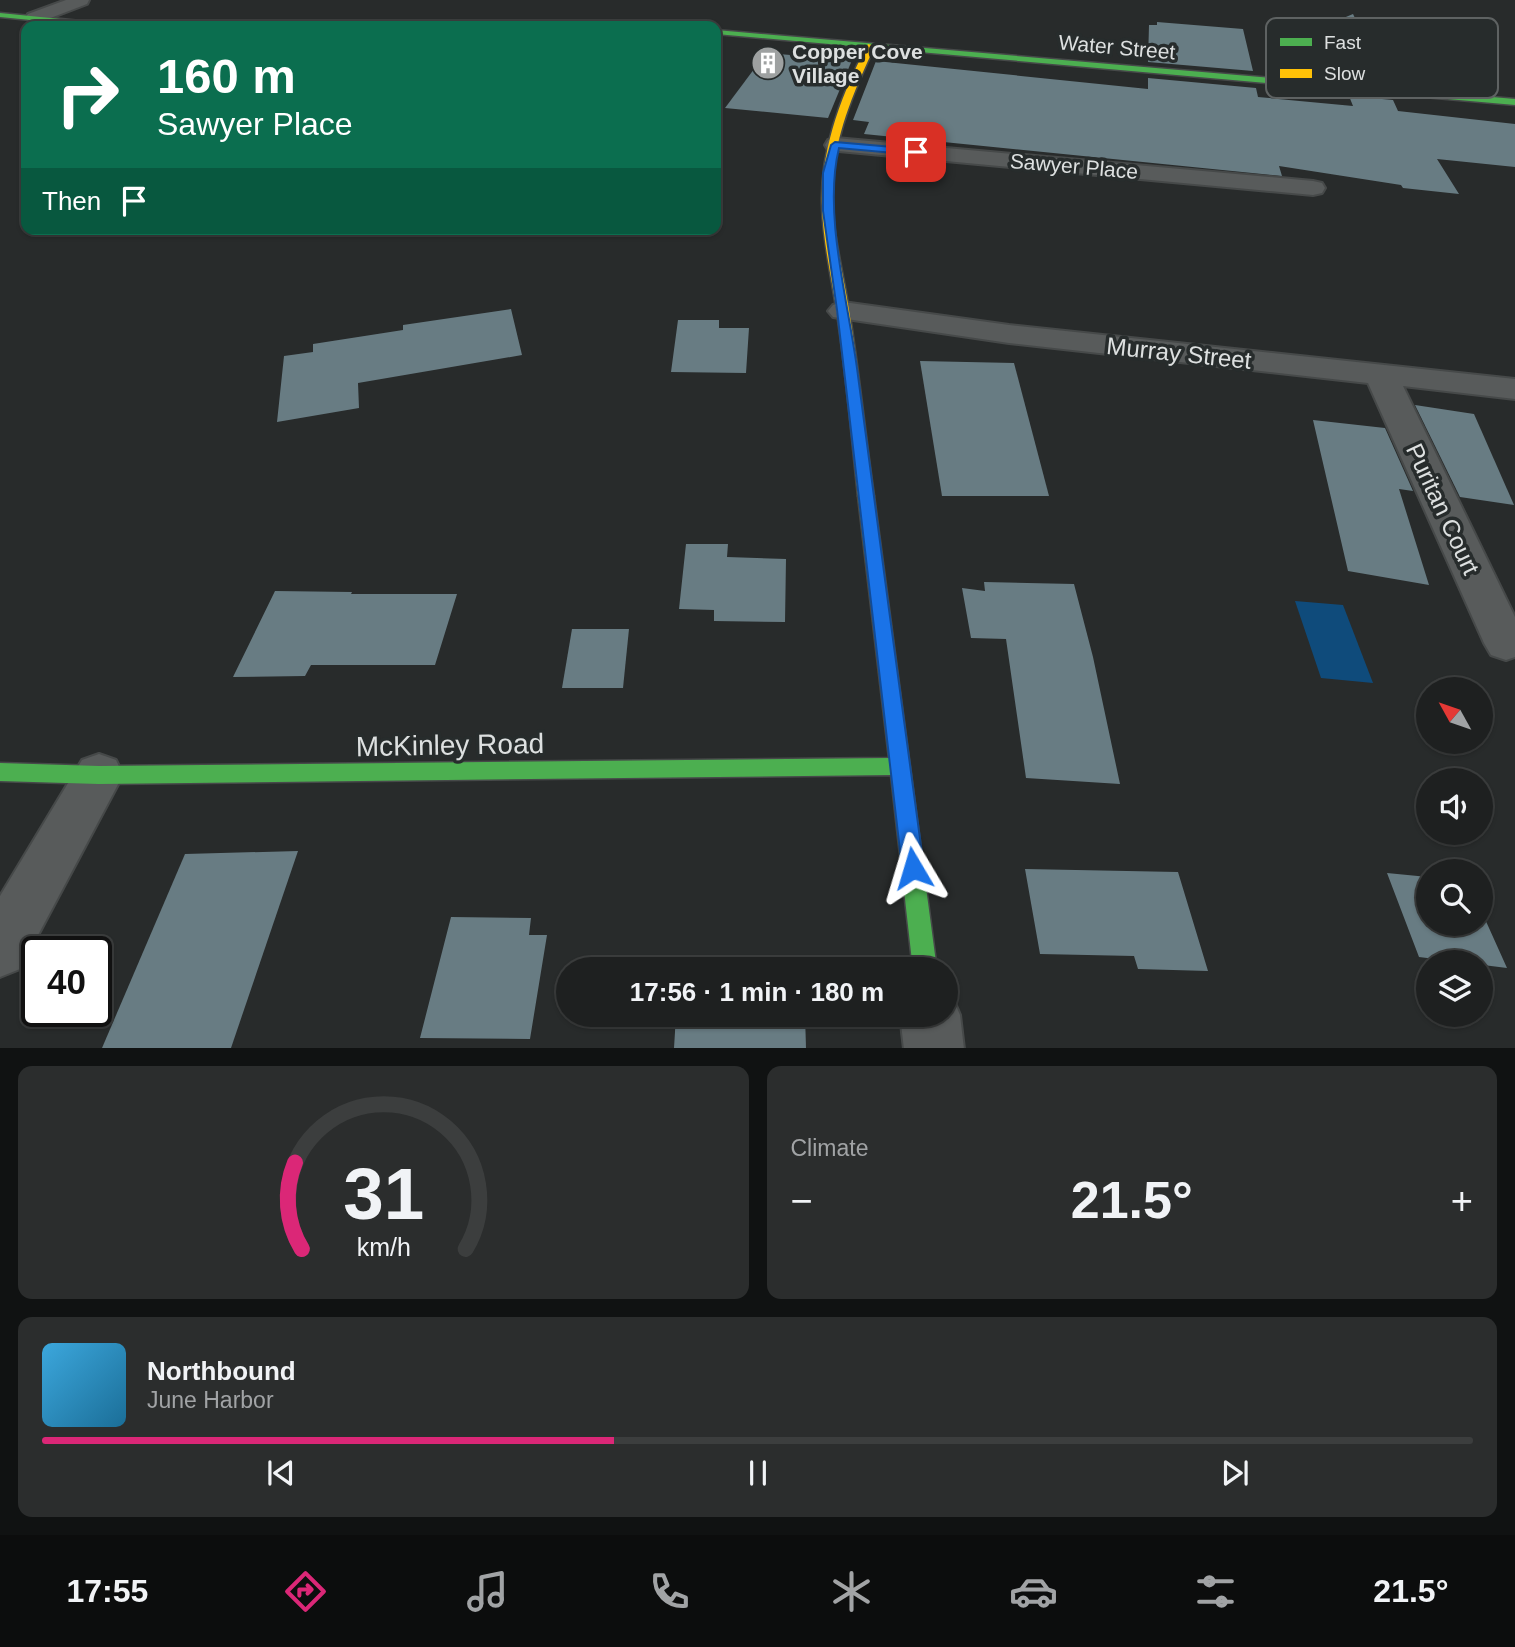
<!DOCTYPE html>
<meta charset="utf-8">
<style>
:root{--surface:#1e2020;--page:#2b2d2d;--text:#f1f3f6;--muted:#a1a3a5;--line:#3c3e3e;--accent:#db2777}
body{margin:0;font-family:Helvetica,sans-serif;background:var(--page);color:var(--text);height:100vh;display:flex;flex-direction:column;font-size:26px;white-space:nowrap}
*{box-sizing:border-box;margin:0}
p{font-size:23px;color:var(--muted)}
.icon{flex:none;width:38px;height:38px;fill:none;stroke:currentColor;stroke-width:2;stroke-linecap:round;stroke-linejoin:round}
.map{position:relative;height:1048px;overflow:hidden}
.details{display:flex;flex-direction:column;gap:18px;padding:18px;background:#101212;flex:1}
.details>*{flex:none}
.top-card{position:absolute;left:21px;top:21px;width:700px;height:214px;border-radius:14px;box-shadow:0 2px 5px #0004,0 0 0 2px var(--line);background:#0b6e4f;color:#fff;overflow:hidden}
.needle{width:46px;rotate:310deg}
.tools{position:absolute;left:1416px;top:677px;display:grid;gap:14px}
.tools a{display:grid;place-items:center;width:77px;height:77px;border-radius:50%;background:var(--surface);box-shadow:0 2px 5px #0004,0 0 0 2px var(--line);font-size:35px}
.speed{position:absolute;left:21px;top:936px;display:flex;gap:14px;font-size:35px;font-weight:700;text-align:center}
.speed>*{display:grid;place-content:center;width:91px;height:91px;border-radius:50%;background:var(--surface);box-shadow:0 2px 5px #0004,0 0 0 2px var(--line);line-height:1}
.speed .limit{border:4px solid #111;border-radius:10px;background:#fff;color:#111}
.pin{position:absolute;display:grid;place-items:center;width:60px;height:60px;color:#fff;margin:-30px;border-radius:14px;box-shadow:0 4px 10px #0006}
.me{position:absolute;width:77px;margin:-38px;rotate:353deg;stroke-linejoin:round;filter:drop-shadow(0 0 5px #0008)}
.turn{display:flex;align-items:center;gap:24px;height:147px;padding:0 21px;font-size:32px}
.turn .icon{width:91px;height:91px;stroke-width:2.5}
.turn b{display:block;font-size:49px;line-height:60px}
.then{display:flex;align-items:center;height:66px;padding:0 21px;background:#0003;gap:14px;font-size:26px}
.big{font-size:52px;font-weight:600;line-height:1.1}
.details .widget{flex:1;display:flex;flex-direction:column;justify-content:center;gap:10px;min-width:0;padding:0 24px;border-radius:14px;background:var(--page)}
.details .dial{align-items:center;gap:0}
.dial svg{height:182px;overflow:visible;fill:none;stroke:var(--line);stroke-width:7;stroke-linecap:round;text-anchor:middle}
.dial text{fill:var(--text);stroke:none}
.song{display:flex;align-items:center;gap:21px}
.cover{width:84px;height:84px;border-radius:10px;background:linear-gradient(135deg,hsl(200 70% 55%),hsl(200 70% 35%))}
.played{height:7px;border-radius:4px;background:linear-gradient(90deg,var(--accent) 40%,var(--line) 40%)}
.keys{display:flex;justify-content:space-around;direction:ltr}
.heat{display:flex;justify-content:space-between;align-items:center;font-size:38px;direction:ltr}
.details .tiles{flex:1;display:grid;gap:18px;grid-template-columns:1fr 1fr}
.widget:last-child{grid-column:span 2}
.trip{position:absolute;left:556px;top:957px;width:402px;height:70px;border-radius:35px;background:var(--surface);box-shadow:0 2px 5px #0004,0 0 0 2px var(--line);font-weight:600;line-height:70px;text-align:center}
.tab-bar{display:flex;height:112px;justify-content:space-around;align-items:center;background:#0c0d0d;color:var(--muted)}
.tab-bar .icon{width:49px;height:49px}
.tab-bar .on{color:var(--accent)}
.tab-bar b{font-size:32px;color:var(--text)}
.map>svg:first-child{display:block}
.water{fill:#0f4b7b}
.building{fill:#687c83}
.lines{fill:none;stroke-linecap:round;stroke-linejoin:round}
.street-casing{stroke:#464949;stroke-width:4}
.fast-casing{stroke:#464949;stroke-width:3}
.slow-casing{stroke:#464949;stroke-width:3}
.street{fill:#585b5b;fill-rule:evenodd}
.fast{fill:#4caf50;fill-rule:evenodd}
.slow{fill:#ffc107;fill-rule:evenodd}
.route{fill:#1a73e8;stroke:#114b97;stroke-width:2}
.labels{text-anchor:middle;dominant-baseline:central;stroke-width:7;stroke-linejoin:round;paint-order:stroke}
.far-street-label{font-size:21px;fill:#dde0e0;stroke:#272c2c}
.far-poi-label{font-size:21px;font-weight:bold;fill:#dde0e0;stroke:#272c2c;text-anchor:start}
.street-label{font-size:24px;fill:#dde0e0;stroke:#272c2c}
.near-street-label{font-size:28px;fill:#dde0e0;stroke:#272c2c}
.key{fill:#272c2c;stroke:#5e6262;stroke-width:2}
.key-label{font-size:19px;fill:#dde0e0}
</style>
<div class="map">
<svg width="1515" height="1049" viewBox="0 0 1515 1049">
<rect width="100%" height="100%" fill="#282b2b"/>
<path class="water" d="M1295,601L1343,605L1373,683L1321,678Z"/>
<g class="building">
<path d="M1353,14L1385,82L1342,78L1322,27Z"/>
<path d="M1157,22L1243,29L1253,71L1148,62L1149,25H1157Z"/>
<path d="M766,53L852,60L828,118L725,108Z"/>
<path d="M876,61L1148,89V78L1256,88L1258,97L1353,106L1349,96L1393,100L1398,111L1515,124V167L1437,159L1459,194L1403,188L1401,185L1279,166L1282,176L864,134L869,122L853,120Z"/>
<path d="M511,309L522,355L358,383L359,408L277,422L284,356L313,352V344L403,330V325Z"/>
<path d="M678,320H719V328H749L746,373L671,372Z"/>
<path d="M920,361L1014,363L1049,496H942Z"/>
<path d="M1415,405L1474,414L1514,505L1460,497Z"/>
<path d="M1313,420L1385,428L1413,491L1399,489L1429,585L1348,571Z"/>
<path d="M686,544H728L727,557L786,559L785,622L714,621V610L679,609Z"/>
<path d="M984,582L1074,584L1093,657L1120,784L1026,778L1006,639L971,638L962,588L985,591Z"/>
<path d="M275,591L352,592L351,594H457L435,665H311L305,676L233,677Z"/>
<path d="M572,629H629L623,688H562Z"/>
<path d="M298,851L231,1048H102L185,854Z"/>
<path d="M1025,869L1178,872L1208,971L1138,969L1134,956L1040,954Z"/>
<path d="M1387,873L1428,877V924H1480V908L1507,968L1419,957Z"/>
<path d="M451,917L531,918L529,935H547L530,1039L420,1038Z"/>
<path d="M679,956L803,957V970H678Z"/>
<path d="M676,1015H805L806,1048H674Z"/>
</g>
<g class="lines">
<defs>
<g id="street">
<path d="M66,0H89L87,4L40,22L34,23L25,18L28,14Z"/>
<path d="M836,138L1313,181L1322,183L1325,188L1322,193L1313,195L828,150L825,145L828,140Z"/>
<path d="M843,302L1009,325L1515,379V399L1403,386L1515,617V657L1506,660L1491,655L1484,643L1368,383L1009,343L833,317L828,311L833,305Z"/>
<path d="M99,754L116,760L123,775L20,969L0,977V896L82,760Z"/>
<path d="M947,992L951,994L960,1015L964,1049H904L900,1015H947Z"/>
</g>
<g id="fast">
<path d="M0,13L111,24L115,26H92L0,17Z"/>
<path d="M716,30L1515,99V105L716,34Z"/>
<path d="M866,491L874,496L937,970H913L891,775L99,784L0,781V763L99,766L889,758L858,496Z"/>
</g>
<path id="slow" d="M868,44L875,46C856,86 838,128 833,173C828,219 842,265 849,310C859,372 865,434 874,496L866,501L858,496C852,440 847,383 839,327C834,287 823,247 822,206C820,151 842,92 868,44Z"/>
</defs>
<use href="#street" class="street-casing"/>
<use href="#fast" class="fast-casing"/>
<use href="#slow" class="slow-casing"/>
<use href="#street" class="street"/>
<use href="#fast" class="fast"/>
<use href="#slow" class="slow"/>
</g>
<path class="route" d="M835,142L916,149L921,152L916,155L839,148C823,213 848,301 857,368C879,535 901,701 924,868L920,875L913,878L905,875L902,868L837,310L823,211V173L831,145Z"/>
<defs>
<symbol id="building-disc" viewBox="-11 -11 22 22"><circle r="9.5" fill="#9ea1a1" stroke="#272c2c"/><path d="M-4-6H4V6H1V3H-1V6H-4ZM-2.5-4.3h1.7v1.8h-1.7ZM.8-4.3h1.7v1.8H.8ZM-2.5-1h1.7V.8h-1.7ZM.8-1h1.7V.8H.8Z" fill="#fff"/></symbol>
</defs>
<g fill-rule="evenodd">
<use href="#building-disc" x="749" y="44" width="38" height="38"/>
</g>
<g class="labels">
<g class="far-street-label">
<text transform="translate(1117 47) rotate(5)">Water Street</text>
<text transform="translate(1074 166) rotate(5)">Sawyer Place</text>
</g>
<g class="far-poi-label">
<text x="792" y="51">Copper Cove<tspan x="792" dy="24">Village</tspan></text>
</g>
<g class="street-label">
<text transform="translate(1179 353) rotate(6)">Murray Street</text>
<text transform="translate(1443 509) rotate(65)">Puritan Court</text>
</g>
<g class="near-street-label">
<text transform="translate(450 745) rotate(-1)">McKinley Road</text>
</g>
</g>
<rect x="1266" y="18" width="232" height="80" rx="10" class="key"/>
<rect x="1280" y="38" width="32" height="8" fill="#4caf50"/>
<rect x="1280" y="69" width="32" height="9" fill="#ffc107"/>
<g class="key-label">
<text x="1324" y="49">Fast</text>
<text x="1324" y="80">Slow</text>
</g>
</svg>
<div class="tools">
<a><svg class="needle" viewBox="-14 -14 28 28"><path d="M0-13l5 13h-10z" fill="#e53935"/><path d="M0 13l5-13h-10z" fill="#a1a3a5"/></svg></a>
<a><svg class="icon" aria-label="sound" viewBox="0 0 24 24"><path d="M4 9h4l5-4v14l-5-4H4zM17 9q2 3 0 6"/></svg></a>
<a><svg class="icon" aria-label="search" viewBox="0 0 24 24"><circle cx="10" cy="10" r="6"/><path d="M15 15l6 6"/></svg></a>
<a><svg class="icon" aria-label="layers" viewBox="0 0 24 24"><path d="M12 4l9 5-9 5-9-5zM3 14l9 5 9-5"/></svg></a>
</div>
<div class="speed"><div class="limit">40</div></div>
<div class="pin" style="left:916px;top:152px;background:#d93025"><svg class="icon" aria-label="arrive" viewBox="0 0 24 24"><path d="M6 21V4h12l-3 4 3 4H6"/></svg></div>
<svg class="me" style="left:913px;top:868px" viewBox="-20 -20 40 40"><path d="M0-17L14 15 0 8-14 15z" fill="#1a73e8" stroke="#fff" stroke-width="4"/></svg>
<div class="trip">17:56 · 1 min · 180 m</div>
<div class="top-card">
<div class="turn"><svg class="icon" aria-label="right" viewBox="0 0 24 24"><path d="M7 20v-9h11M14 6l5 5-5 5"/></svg><div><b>160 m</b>Sawyer Place</div></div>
<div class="then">Then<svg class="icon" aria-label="arrive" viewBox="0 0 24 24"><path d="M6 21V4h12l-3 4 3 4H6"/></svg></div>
</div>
</div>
<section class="details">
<div class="tiles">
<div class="widget dial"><svg viewBox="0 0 100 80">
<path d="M14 69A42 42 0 1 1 86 69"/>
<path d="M14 69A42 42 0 0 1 11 31" stroke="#db2777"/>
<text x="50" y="56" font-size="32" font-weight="700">31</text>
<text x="50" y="72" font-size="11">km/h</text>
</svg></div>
<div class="widget"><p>Climate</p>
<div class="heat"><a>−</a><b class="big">21.5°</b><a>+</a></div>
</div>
<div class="widget">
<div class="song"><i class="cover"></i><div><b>Northbound</b><p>June Harbor</p></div></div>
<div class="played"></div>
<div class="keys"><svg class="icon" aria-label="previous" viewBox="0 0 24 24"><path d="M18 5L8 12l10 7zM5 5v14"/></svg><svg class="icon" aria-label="pause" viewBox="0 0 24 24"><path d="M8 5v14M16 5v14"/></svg><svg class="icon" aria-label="next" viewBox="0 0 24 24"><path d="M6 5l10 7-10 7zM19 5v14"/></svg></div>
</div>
</div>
</section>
<nav class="tab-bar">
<b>17:55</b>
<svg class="icon on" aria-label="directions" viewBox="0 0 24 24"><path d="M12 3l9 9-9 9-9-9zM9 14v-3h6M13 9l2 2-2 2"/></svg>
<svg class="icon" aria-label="music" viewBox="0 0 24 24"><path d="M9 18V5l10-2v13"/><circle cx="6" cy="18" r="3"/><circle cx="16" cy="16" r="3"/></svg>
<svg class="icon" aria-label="phone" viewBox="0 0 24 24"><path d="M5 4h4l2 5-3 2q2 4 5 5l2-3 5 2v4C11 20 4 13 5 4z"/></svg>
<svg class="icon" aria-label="climate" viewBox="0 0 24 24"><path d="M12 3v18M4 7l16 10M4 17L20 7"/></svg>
<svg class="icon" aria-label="car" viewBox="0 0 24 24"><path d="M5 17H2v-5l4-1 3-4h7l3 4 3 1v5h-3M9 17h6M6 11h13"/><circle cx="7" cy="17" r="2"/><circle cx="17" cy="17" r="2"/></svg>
<svg class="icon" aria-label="filters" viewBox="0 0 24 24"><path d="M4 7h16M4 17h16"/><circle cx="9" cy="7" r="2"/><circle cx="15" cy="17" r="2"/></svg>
<b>21.5°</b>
</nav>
